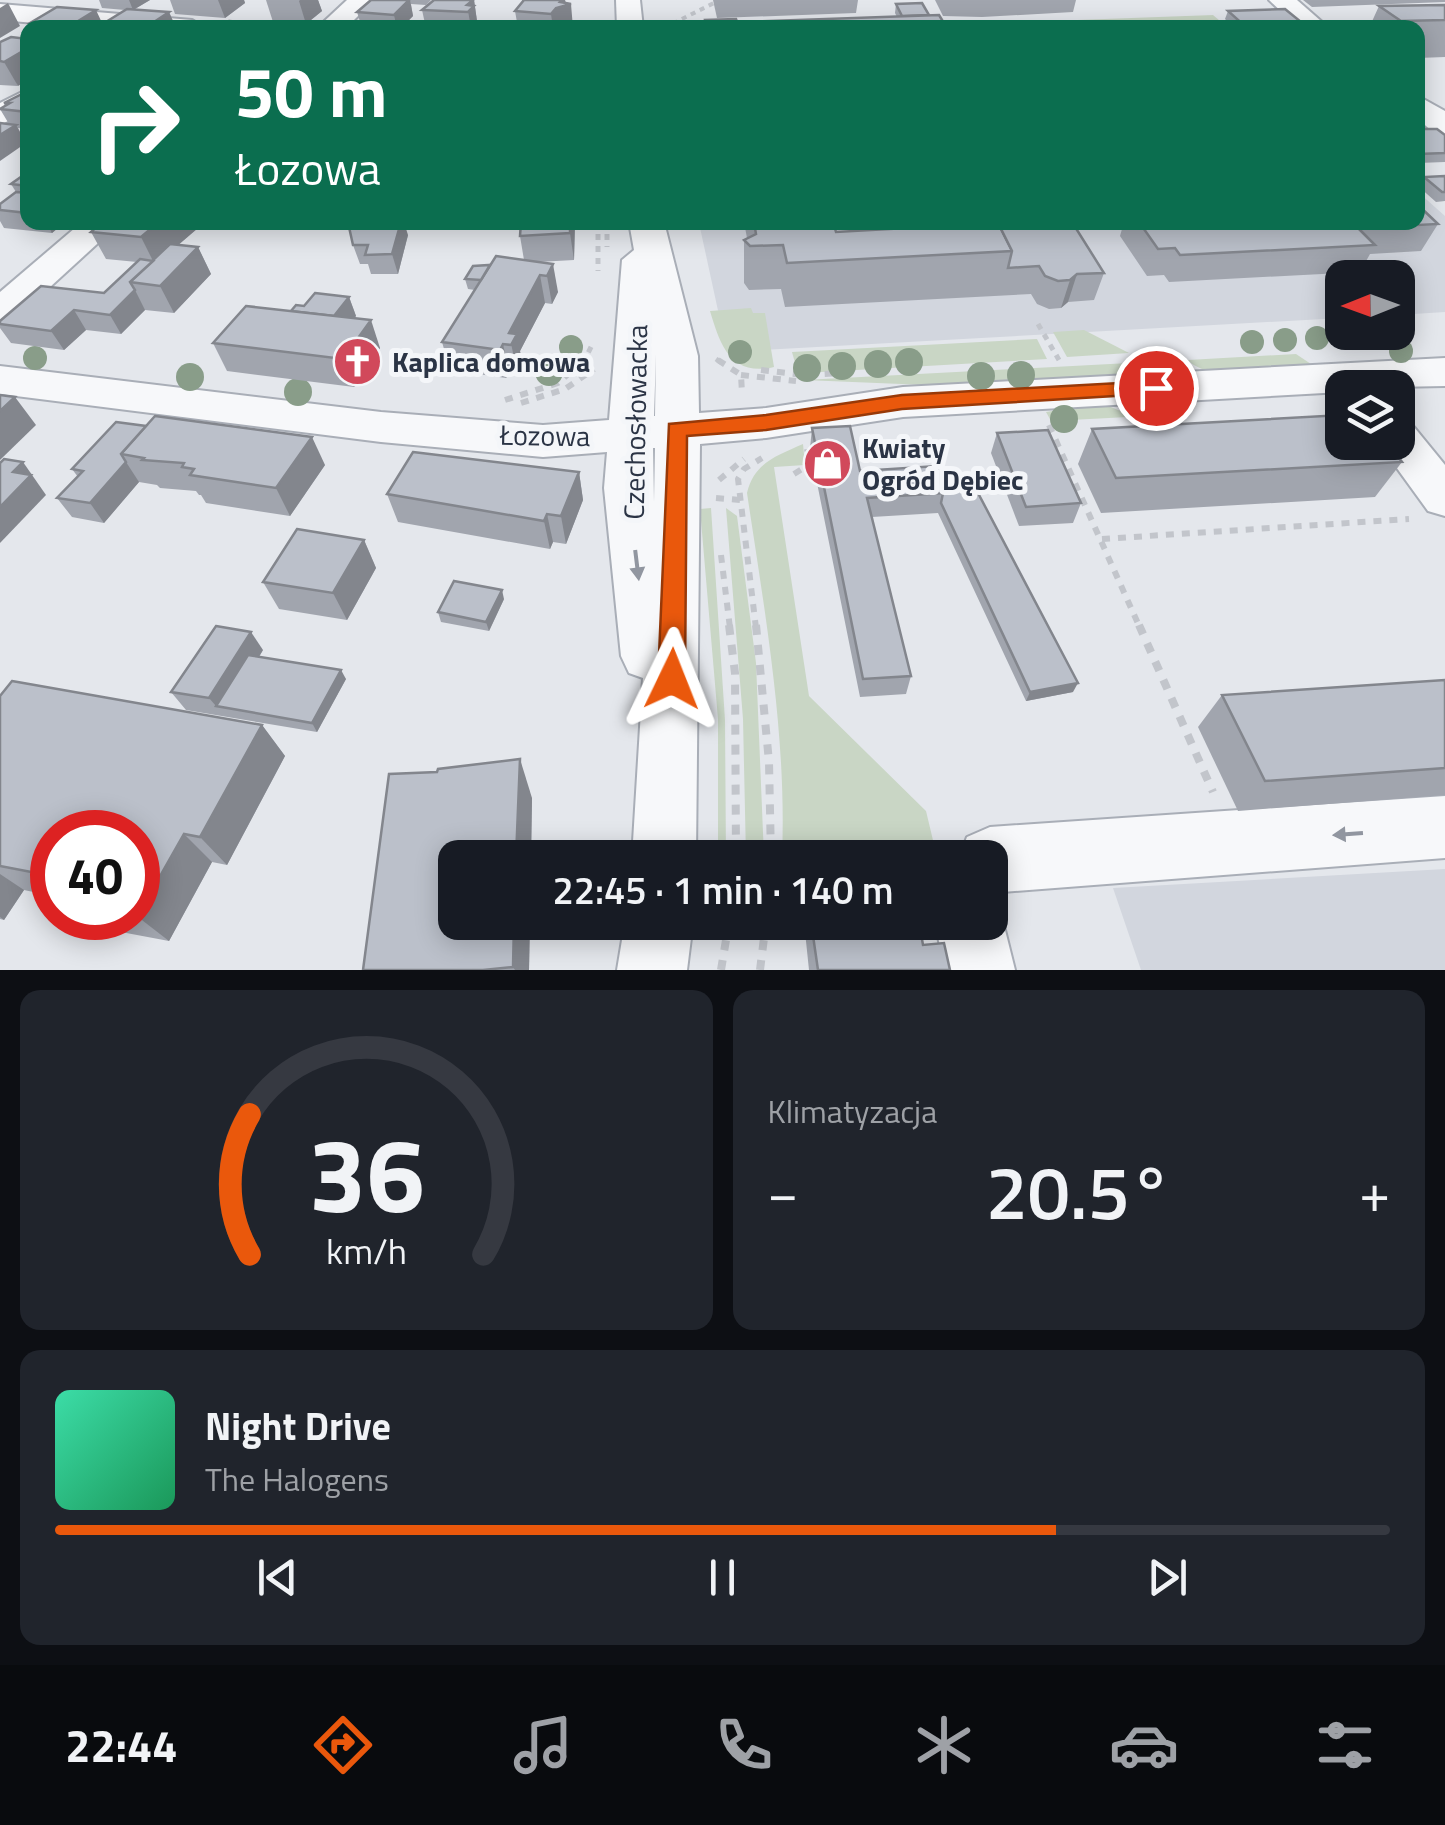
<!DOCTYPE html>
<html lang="pl">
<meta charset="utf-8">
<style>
:root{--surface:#171b24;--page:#20242c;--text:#f1f3f6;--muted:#9ea1a6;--line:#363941;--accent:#ea580c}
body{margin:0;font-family:"Titillium Web",sans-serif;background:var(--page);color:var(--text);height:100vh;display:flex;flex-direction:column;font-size:38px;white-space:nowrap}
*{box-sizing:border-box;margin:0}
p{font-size:32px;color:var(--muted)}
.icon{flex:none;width:55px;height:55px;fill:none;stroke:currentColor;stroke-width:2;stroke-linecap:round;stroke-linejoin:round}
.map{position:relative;height:970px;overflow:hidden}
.sheet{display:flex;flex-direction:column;gap:20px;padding:20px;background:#0d0f14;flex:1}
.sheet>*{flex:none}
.top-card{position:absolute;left:20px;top:20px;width:1405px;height:210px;border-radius:20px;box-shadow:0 5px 25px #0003;background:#0b6e4f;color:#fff;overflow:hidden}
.needle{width:65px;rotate:269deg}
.buttons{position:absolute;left:1325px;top:260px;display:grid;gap:20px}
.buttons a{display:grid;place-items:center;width:90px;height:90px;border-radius:20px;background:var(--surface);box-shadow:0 5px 25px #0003;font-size:50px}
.speed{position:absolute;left:30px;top:810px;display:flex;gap:20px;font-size:50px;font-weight:700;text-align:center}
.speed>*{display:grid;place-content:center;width:130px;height:130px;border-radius:50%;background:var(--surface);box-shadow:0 5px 25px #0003;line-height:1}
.speed .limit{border:15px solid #d22;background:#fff;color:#111}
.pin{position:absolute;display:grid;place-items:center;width:85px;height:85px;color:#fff;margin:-42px;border:5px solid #fff;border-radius:50%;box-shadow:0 2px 10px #0007}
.me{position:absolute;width:110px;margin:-55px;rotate:2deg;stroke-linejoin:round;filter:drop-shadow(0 0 8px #0008)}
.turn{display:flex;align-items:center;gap:35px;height:210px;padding:0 50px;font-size:45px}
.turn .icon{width:130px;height:130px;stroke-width:2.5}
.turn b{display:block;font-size:70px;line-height:85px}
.big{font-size:75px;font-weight:600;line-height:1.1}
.sheet .card{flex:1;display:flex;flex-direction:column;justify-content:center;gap:15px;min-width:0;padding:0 35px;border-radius:20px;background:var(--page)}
.sheet .dial{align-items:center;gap:0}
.dial svg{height:260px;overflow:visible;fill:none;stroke:var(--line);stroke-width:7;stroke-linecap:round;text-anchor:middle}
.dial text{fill:var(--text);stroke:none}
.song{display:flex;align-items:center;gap:30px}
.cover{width:120px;height:120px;border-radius:15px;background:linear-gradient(135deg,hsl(160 70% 55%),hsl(150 70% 35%))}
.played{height:10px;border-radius:5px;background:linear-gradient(90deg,var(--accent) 75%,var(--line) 75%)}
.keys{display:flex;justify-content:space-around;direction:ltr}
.heat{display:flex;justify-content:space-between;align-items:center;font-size:55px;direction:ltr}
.sheet .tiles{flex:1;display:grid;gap:20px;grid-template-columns:1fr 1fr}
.card:last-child{grid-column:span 2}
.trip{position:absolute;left:438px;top:840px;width:570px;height:100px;border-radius:20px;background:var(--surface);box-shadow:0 5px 25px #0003;font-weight:600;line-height:100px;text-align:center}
.tab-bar{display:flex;height:160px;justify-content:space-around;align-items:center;background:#090b0e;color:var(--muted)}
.tab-bar .icon{width:70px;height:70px}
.tab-bar .active{color:var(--accent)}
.tab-bar b{font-size:45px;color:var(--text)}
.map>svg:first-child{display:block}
.built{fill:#d2d6de}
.green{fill:#c9d6c5}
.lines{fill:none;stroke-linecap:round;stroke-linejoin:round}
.minor-casing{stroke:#a9aeb7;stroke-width:4}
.path-far3{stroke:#c2c5cb;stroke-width:4;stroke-dasharray:5 5;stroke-linecap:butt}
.path-far2{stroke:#c2c5cb;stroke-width:5;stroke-dasharray:6 6;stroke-linecap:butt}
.path-far1{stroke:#c2c5cb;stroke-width:6;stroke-dasharray:8 8;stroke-linecap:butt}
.path{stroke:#c2c5cb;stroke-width:8;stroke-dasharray:10 10;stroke-linecap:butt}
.minor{fill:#f7f8fa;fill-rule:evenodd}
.tree{fill:#899d89}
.wall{fill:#a1a5ae}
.shaded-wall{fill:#83868d}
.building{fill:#bbc0ca;stroke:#83868d;stroke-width:2.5}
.oneway{fill:#9196a0}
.route{fill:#ea580c;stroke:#983908;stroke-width:2.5}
.labels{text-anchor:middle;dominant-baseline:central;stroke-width:10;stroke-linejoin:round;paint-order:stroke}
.poi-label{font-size:28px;font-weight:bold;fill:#2b3445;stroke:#f4f6f9;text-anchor:start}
.street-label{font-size:28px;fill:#2b3445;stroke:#f4f6f9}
</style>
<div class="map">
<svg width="1445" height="970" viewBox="0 0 1445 970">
<rect width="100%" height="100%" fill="#e4e7ec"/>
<g class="built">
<path d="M1418,192L1445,216V312L1398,315V278H1342V318L727,352L699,223L1418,222Z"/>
<path d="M1445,869V970H1141L1113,888Z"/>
</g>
<g class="green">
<path d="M1213,15L1227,27L941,25Z"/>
<path d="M751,308L753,313H765L774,367C730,377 720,344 710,311Z"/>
<path d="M1084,330L1129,353L1067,357L1053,332Z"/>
<path d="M1037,339L1047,359L804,373L797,370L792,352Z"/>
<path d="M1296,354L1311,364L1309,368C1280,369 1207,383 1188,360Z"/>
<path d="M1167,361L1172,367L1162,376L950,386L804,380Z"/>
<path d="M1101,403L1123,412L1162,409L1167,415L1051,421L1046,412Z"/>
<path d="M803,444L805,465L774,467L809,696L926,811L937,857H782C787,735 765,614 747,493C754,463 776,456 803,444Z"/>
<path d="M711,508L725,720L726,858L718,857V719L700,509Z"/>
<path d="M726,508L737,516L756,663L764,857H746L743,719Z"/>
</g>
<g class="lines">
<defs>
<g id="minor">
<path d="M347,0H374L346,28H317Z"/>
<path d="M616,0H640L643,28H617Z"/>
<path d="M1269,0H1297L1329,28H1299Z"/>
<path d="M0,4L192,20L205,28H93L0,20Z"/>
<path d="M28,89V111L0,125V103Z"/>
<path d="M1418,96L1445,111V135L1434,133L1418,119Z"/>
<path d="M82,222H121L14,320L0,324V292Z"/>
<path d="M629,222H664L698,356L699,413L766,408L903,387L1445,358V386L1342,388V392L903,417L766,438L700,444L696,858H632L643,678L629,673L621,656L604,488L607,452L543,457L381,442L0,394V366L381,412L543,425L609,420L622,260L634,250ZM656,354L655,416H654ZM653,448H655L654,502Z"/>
<path d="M1398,422L1414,427L1445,465V516L1428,511L1378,442H1398Z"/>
<path d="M1445,796V858L990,893V858H959L967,837L990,827Z"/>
<path d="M990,897L1003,922L1015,970H945L935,922H990Z"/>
<path d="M625,922H693L687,970H617Z"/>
</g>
</defs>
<use href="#minor" class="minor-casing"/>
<path class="path-far3" d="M664,28L714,3"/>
<g class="path-far2">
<path d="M598,222V271"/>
<path d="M607,222V247"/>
<path d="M1038,324L1059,360"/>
<path d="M716,359L722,363"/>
<path d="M583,363L593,343"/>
</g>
<g class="path-far1">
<path d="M718,360L741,375L742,393"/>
<path d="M761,370L804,375L845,373"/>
<path d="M741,375L796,381"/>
<path d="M505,400L558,383L584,360"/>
<path d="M521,403L565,389L594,369"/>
<path d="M1049,425L1140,628"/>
<path d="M794,474L810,464L807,449"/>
<path d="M719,480L744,459"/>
<path d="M716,498L740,500"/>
<path d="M1102,539L1409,519"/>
<path d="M721,555L730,628"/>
<path d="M756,628L738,479L744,469L762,458"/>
</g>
<g class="path">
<path d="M729,625L735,673L736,858"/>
<path d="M756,625L769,762L771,858"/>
<path d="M1139,625L1213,792"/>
<path d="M721,970L729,922"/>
<path d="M760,970L766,922"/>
</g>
<use href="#minor" class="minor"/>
</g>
<g class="tree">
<circle cx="1317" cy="338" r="12"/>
<circle cx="1285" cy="340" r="12"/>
<circle cx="1252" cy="342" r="12"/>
<circle cx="571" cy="347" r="12"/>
<circle cx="1401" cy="351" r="12"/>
<circle cx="740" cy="352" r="12"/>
<circle cx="35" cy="358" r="12"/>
<circle cx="909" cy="362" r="14"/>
<circle cx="878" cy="364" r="14"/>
<circle cx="842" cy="366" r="14"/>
<circle cx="807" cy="368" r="14"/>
<circle cx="549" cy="372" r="14"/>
<circle cx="1021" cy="375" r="14"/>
<circle cx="981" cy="376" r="14"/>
<circle cx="190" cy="377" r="14"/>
<circle cx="298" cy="392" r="14"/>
<circle cx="1144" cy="413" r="14"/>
<circle cx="1064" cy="419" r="14"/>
</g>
<g class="wall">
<path d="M99,0H150L135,9L169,12L176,28H32L30,23L102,24L125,10L102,8Z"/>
<path d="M170,0H244L245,3L225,18L175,14Z"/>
<path d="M266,0H318L322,11L306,24L273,22Z"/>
<path d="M371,0H431L426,5L411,4L413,16L401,28H362L357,12Z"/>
<path d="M474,0L478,28H426L422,10Z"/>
<path d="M522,0H565L573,28H518L515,11L522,2Z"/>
<path d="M713,0H858L856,13L717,18Z"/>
<path d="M935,0H1076L1073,12L982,17L943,16Z"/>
<path d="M1303,0H1445V2L1312,7Z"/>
<path d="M896,4L929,15L947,28H743V22L897,17L895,13Z"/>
<path d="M1445,5V57L1418,58V28H1369L1379,6Z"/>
<path d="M1228,11L1306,26L1305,28H1234L1225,19Z"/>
<path d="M0,42L18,86L0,85Z"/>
<path d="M28,91V129L18,128L26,143L9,124L0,109L5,106L4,103Z"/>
<path d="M1418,129L1445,135V162L1418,163Z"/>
<path d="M28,172V222H65L52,233L4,228L0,221V204L16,192L11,184Z"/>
<path d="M1445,176V201L1436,202L1418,186L1424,177Z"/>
<path d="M575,222L574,260L538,262L558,292L552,304L545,303L520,351L522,362L517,373L509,372L506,378L450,370L442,342L475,290L468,289L465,279L524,260L520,236Z"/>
<path d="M744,222H833L836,232L970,225L969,222H1072L1104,273L1094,300L1068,302L1061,308L1049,309L1037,304L1031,294L785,307L781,289L749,290L744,283V240L747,238Z"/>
<path d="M1124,222H1418L1438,224L1421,251L1370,254L1360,272L1169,282L1164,275L1147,276L1120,236Z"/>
<path d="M198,228L178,245L198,247L211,274L174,313L145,310L121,334L86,330L64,350L11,343L0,328V321L104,293L137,262L106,259L91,232Z"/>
<path d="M408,235L398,274H371L368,264H360L353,245Z"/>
<path d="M349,297L356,316L354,318L380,348L354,387L227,371L213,343L304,306Z"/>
<path d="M116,422L325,465L290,516L206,503L201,495H199L196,491L160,488L157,485L139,482L104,523L72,517L57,498L78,477L72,469Z"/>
<path d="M812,428L860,471L939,475L1073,692L1026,701L938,513L872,517L911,676L906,694L860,697L810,448Z"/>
<path d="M1092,429L1402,462L1375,497L1101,513L1078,464Z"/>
<path d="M997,433L1081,503L1073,523L1019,526L991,453Z"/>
<path d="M579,472L583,500L566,544L553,542L550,549L398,522L387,494Z"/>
<path d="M364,540L376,568L347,620L279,609L263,582Z"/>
<path d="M504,599L489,631L441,622L438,612Z"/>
<path d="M263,650L259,657L346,679L317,732L186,710L171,692Z"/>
<path d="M1445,680V795L1238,811L1198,727L1222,695Z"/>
<path d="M0,696L262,725L285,756L227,865L212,862L169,941L89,926L76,918H138V832H52V896L24,890L4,920L0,919Z"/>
<path d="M437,772L532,798L529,970H363Z"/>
<path d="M804,922H919L923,945L950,970H809Z"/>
</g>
<g class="shaded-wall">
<path d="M129,0H150L133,10Z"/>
<path d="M218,0H244L245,3L225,18Z"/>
<path d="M300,0H318L322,11L306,24L299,1Z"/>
<path d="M410,0L413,16L401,28H397L394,15Z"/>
<path d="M474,0L478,28H471L467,5Z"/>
<path d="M562,0H565L566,5L571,4L573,28H553L551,14Z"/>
<path d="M8,3L20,26L0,38V8Z"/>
<path d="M96,10L103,25H101L102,28H71L70,26Z"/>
<path d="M169,12L176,28H145Z"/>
<path d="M28,48V80L18,86L4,62Z"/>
<path d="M16,125L26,143L0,161V135Z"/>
<path d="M46,222H65L52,233Z"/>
<path d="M159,222H195L198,228L155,265L141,237Z"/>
<path d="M401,222H404L408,235L398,274L392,254Z"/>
<path d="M570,222H575L574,260L570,233Z"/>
<path d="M198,247L211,274L174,313L160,286Z"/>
<path d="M553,264L558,292L552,304L547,276Z"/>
<path d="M1077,274L1068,302L1061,308L1070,280Z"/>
<path d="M540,275L545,303L520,351L522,362L517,373L509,333Z"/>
<path d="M135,290L145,310L121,334L110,315Z"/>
<path d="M349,297L356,316L338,339L331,320Z"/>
<path d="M74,310L86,330L64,350L51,331Z"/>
<path d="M371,320L380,348L354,387L343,359Z"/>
<path d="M503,344L509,372L506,378L500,350Z"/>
<path d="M15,397L36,425L0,460V411Z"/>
<path d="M312,437L325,465L290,516L276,488Z"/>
<path d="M23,462L46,495L0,543V507L13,472Z"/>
<path d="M126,462L139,482L104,523L90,503Z"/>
<path d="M579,472L583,500L566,544L561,516Z"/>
<path d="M547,514L553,542L550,549L544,521Z"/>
<path d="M364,540L376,568L347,620L333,593Z"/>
<path d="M502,590L504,599L489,631L486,622Z"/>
<path d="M251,632L263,650L227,708L216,706L209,698Z"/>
<path d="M341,670L346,679L317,732L312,723Z"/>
<path d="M1078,683L1073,692L1026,701L1030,692Z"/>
<path d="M262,725L285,756L227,865L200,837Z"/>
<path d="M520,759L532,798L531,858H516Z"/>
<path d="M184,834L212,862L169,941L138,917Z"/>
<path d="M0,874L24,890L4,920L0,917Z"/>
<path d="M514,922H530L529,970H515L513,967Z"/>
</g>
<g class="building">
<path d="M371,0H409L394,15L357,12Z"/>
<path d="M434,0H473L467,5L474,6L468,12L422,10Z"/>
<path d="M524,0H562L560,2L571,4L556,8L551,14L515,11Z"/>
<path d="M922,3L929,15L902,16L896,4Z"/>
<path d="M1445,5V20L1401,21L1379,6Z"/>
<path d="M57,7L96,10L70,26L30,23Z"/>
<path d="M127,9L169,12L145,28L101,25Z"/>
<path d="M1285,9L1306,26L1247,28L1228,11Z"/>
<path d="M939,15L947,28H745L743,22Z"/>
<path d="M736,19L739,28H701V25H706L705,20Z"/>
<path d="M229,21L269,24L265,28H220Z"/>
<path d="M11,37L28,39V48L4,62L0,61V42Z"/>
<path d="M28,91V112L0,109L10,103H4Z"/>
<path d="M0,123L16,125L0,135Z"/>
<path d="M1418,129H1437L1445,135V153L1418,154Z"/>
<path d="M28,172V186L11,184Z"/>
<path d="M1445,176V192H1442L1424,177Z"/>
<path d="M16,192L28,193V213L0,210V204Z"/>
<path d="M1418,205L1438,224L1358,228L1375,245L1180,255L1175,248L1158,249L1139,222H1418Z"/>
<path d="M102,222H159L141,237L91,232Z"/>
<path d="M375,222H401L392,254L365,255L368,245H353L349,227L374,226Z"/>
<path d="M521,222H570V233L520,236Z"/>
<path d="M754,222H833L836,232L998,223L1012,251L787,263L783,245L750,246L744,240L756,234Z"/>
<path d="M989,222H1072L1104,273L1077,274L1070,280L1058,281L1045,276L1039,266L1008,268L1012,251L998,223Z"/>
<path d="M170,244L198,247L160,286L130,282Z"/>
<path d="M496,256L553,264L547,276L540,275L509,333L517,334L511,345L503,344L500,350L442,342Z"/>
<path d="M140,259L153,261L130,282L135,290L110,315L74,310L51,331L0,324V321L41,286L104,293Z"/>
<path d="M490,265L481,280L465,279L473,266Z"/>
<path d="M315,293L349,297L334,316L291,311L296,305L304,306Z"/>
<path d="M246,306L371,320L343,359L213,343Z"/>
<path d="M0,395L15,397L0,411Z"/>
<path d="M1342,415V442H1387L1402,462L1116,478L1092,429Z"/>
<path d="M155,416L312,437L276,488L190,475L194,469L182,467L184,463L142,460L144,458L121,454Z"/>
<path d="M116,422L146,426L121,454L126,462L90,503L57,498L83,471L72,469Z"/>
<path d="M850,426L860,471L937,466L943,493L867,498L911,676L863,679L812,428Z"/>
<path d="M1048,430L1081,503L1026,507L997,433Z"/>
<path d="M413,452L579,472L561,516L547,514L544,521L387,494Z"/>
<path d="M4,459L23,462L13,472L31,475L0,507V463Z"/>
<path d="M968,474L1078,683L1030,692L941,503L943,493L939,475Z"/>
<path d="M297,529L364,540L333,593L263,582Z"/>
<path d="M454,581L502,590L486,622L438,612Z"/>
<path d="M216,626L251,632L209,698L171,692Z"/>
<path d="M248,655L341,670L312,723L216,706Z"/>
<path d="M1445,680V768L1265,781L1222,695Z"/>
<path d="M12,681L262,725L200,837L184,834L138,915V832H52V876L0,866V696Z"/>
<path d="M520,759L516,858H455V922H514L513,967L483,970H363L389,774L437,772L438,769Z"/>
<path d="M811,922H919L923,945L944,943L950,970H818Z"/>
</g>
<defs><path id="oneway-solid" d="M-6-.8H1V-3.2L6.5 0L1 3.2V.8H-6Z" transform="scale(2.5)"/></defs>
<g class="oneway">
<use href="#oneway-solid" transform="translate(637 565) rotate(83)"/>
<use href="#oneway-solid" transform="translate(1348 834) rotate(176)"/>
</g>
<path class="route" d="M1156,381L1164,383L1167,388L1164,393L902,409L766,430L687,436L685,679L681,688L672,691L662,688L658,679L669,424L766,415L902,395Z"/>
<defs>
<symbol id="church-disc" viewBox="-11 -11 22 22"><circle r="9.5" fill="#d1495b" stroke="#f4f6f9"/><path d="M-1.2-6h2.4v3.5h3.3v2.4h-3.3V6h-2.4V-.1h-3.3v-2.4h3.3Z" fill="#fff"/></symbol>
<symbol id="shop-disc" viewBox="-11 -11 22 22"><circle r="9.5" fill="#d1495b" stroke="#f4f6f9"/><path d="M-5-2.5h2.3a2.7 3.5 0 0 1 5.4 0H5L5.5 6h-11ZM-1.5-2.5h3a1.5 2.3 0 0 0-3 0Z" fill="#fff"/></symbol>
</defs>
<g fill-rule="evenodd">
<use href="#church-disc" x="330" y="334" width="55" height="55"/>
<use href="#shop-disc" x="800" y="436" width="55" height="55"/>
</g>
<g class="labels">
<g class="poi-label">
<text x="392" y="361">Kaplica domowa</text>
<text x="862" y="447">Kwiaty<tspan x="862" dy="32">Ogród Dębiec</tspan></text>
</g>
<g class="street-label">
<text transform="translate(635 422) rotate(-89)">Czechosłowacka</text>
<text transform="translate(545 435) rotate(1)">Łozowa</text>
</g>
</g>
</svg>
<div class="buttons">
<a><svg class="needle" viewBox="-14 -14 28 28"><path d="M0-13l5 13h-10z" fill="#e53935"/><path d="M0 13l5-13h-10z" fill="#9ea1a6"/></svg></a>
<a><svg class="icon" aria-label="layers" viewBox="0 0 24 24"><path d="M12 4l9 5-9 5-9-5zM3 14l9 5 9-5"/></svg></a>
</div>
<div class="speed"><div class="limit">40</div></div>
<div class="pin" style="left:1156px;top:388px;background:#d93025"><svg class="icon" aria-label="arrive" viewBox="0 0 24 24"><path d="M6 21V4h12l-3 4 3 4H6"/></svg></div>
<svg class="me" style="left:672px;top:679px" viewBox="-20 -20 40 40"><path d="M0-17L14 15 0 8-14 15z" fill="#ea580c" stroke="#fff" stroke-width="4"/></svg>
<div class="trip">22:45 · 1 min · 140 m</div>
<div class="top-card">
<div class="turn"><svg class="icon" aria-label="right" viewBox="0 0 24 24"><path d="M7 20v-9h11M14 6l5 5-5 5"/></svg><div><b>50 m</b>Łozowa</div></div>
</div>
</div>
<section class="sheet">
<div class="tiles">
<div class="card dial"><svg viewBox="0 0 100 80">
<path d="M14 69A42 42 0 1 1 86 69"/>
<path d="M14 69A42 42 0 0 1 14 26" stroke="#ea580c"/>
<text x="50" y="56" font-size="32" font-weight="700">36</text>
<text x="50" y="72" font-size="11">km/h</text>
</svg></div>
<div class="card"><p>Klimatyzacja</p>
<div class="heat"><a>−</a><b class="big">20.5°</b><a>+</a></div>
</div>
<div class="card">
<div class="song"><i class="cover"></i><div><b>Night Drive</b><p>The Halogens</p></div></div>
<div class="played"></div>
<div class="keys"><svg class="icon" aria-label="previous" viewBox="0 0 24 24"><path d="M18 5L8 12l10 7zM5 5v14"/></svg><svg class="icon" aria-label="pause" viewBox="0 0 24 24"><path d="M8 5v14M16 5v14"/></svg><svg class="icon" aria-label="next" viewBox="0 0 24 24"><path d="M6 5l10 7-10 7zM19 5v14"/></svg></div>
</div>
</div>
</section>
<nav class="tab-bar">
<b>22:44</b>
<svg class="icon active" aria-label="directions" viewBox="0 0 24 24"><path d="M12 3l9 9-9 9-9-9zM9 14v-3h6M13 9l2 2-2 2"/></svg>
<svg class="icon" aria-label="music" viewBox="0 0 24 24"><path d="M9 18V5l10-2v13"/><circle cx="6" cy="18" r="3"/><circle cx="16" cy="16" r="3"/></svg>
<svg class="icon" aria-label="phone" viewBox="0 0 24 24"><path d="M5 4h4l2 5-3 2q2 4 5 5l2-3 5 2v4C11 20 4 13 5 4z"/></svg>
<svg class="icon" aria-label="climate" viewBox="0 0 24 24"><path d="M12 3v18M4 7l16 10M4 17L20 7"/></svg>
<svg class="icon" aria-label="car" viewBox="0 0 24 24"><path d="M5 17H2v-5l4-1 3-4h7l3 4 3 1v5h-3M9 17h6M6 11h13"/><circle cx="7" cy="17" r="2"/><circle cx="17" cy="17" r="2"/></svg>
<svg class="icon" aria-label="filters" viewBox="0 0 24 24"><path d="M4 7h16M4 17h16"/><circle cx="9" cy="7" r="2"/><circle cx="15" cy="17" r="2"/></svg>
</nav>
